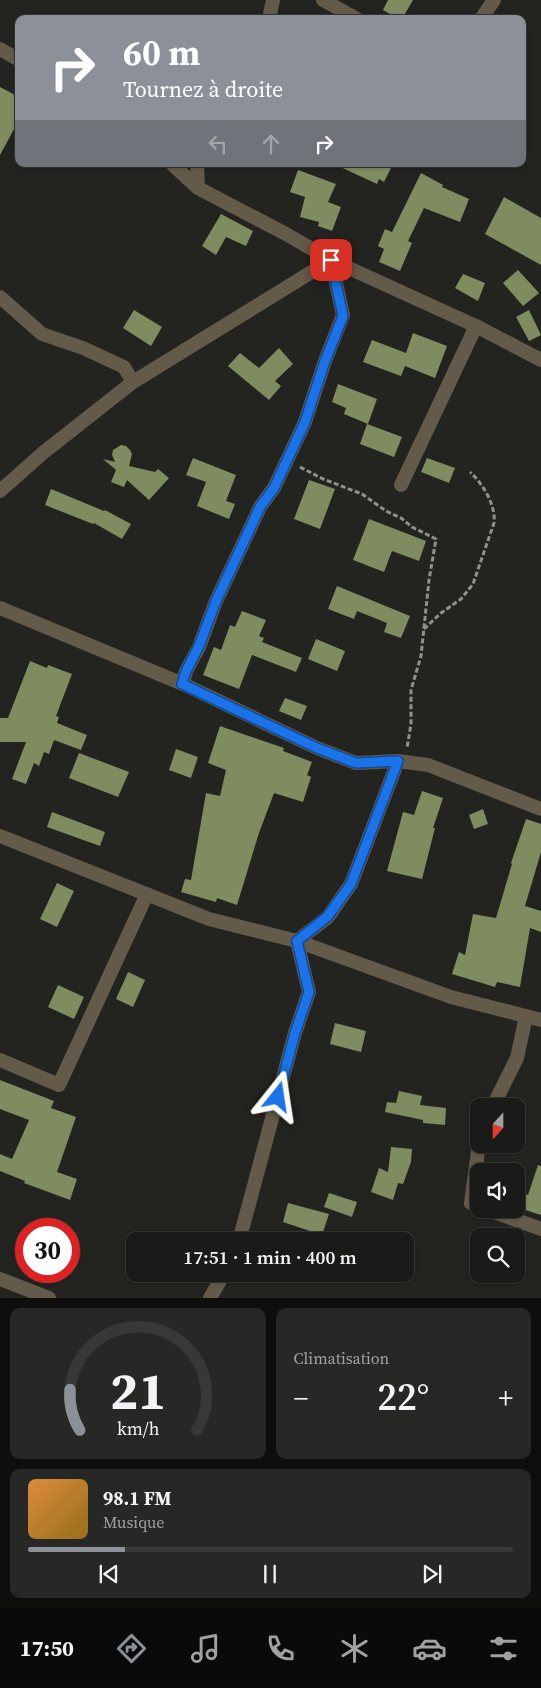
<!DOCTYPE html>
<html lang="fr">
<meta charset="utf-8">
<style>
:root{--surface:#1a1a18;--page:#272725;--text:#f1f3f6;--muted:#9fa1a2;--line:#383837;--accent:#8c9099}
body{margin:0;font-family:"Source Serif 4",serif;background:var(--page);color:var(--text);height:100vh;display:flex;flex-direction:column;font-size:19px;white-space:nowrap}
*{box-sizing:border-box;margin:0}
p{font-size:16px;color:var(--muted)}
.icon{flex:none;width:28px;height:28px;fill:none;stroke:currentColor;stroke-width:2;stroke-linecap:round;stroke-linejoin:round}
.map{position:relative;height:1298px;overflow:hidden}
.panel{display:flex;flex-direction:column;gap:10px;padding:10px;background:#0e0e0d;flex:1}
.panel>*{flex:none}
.hud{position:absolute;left:15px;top:15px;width:511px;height:152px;border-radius:10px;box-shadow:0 1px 4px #0004,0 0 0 1px var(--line);background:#8c9099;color:#fff;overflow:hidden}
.needle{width:32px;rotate:201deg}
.tools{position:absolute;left:470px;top:1098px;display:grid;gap:10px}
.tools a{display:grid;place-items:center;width:55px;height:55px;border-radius:10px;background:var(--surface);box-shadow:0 1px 4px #0004,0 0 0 1px var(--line);font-size:25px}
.speed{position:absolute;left:15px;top:1218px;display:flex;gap:10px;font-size:25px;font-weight:700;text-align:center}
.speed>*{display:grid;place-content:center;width:65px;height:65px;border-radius:50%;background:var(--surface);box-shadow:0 1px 4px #0004,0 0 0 1px var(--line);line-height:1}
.speed .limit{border:8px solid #d22;background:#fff;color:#111}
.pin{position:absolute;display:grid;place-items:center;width:42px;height:42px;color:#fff;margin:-21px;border-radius:10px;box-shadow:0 2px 8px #0006}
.me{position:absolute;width:55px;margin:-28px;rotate:15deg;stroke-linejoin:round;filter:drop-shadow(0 0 4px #0008)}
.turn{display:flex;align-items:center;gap:18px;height:105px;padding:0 25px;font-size:22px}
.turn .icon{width:65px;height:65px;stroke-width:2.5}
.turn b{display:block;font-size:35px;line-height:42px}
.lanes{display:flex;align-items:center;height:48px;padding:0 25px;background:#0003;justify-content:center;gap:25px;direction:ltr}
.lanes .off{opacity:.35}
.big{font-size:38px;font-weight:600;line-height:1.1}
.panel .tile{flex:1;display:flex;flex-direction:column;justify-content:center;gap:8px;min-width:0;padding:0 18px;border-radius:10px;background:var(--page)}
.panel .dial{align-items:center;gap:0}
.dial svg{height:130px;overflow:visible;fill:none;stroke:var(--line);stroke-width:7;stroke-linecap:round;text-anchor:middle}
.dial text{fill:var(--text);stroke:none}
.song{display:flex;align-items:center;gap:15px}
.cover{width:60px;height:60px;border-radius:8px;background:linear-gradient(135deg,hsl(30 70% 55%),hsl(40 70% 35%))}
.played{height:5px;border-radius:2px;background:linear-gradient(90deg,var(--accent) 20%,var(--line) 20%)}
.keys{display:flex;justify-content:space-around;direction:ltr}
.heat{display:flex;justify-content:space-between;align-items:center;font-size:28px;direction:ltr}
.panel .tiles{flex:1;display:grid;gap:10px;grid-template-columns:1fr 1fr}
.tile:last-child{grid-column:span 2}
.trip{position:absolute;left:126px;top:1232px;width:288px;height:50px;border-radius:10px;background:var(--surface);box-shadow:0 1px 4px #0004,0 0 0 1px var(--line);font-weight:600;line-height:50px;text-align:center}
.dock{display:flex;height:80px;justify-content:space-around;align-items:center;background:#0a0a0a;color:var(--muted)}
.dock .icon{width:35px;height:35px}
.dock .active{color:var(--accent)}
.dock b{font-size:22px;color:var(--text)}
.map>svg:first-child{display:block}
.building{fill:#7f8c60}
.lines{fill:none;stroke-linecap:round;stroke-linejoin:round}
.path{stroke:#90908d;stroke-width:3;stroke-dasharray:5 2.5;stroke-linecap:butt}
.minor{stroke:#645a49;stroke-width:14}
.route-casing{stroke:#114b97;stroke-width:12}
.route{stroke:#1a73e8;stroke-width:9}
</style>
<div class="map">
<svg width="541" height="1298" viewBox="0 0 541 1298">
<rect width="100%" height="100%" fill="#232320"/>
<g class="building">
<path d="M388,0H413L402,19H399L383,10Z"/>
<path d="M0,87L19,97V120L0,155Z"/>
<path d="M334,164H393L384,182L379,179L377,184Z"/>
<path d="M298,170L336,184L328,202L341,207L332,231L318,226L319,222L300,217L305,197L290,192Z"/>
<path d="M421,173L443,185L442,187L469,199L460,222L424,208L408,241L412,243L400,271L379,262L384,249L378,246L385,229L392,232Z"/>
<path d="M504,197L541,218V265L485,234Z"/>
<path d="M221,214L253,231L246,246L226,237L216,255L202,246Z"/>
<path d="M518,270L539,293L523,306L503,283Z"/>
<path d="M463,274L485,283L478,301L455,288Z"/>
<path d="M134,310L162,327L151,346L123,328Z"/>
<path d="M529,310L541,335L529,341L516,317Z"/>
<path d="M413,333L447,346L435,378L405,366L401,376L363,362L372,340L406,353Z"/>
<path d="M279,348L293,364L275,381L281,386L269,400L228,366L240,353L259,368Z"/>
<path d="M338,384L377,399L368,424L344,414L346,408L332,402Z"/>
<path d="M367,424L402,437L394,457L360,444Z"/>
<path d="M121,445L126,446L130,450L132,454L129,466L155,472L158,469L169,478L149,500L127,480L124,487L111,482L116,470L103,459L115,462L112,455L113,450Z"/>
<path d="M193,458L236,475L226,501L235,504L229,519L197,506L206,482L186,475Z"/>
<path d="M427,458L455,468L449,483L421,472Z"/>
<path d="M309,480L335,489L320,529L294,519Z"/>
<path d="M51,489L104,511L105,510L131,524L122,539L94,523L93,524L45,505Z"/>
<path d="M369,519L426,541L419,561L392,551L384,572L353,560Z"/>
<path d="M337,586L410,616L401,638L384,632L387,623L357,611L354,619L328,609Z"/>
<path d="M242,611L266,620L259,636L264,638L262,642L302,658L296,672L252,655L239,689L203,675L214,647L221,650L230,625L235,627Z"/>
<path d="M316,639L345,651L337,671L308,659Z"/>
<path d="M30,661L47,668L48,665L72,674L56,716L59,717L57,723L87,735L81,750L54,740L49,754L44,752L39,766L34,763L26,784L12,779L26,742H0V718H8Z"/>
<path d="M285,698L307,706L301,720L279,711Z"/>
<path d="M220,726L284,748L283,751L312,762L307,775L311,777L303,802L274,793L259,833L237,905L217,898L216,902L181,892L185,879L191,880L206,793L220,796L226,770L208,763Z"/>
<path d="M176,749L198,757L191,778L169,770Z"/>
<path d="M79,753L129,772L118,797L69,778Z"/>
<path d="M422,791L443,798L433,828H435L422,879L387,871L403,812L414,815Z"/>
<path d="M483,809L488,824L474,829L469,815Z"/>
<path d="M52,812L105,832L100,846L47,827Z"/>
<path d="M526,819L541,824V852L525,906L541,911V932L530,928L520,987L497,982L495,987L452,974L459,952L465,955L473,914L496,918L512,864L511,863Z"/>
<path d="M57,883L74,891L57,927L40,919Z"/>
<path d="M128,972L145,980L133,1007L116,999Z"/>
<path d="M58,985L84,997L74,1019L48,1007Z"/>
<path d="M335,1023L366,1031L361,1052L330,1044Z"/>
<path d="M0,1080L54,1101L51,1108L76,1117L57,1172L77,1179L70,1200L24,1183L25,1181L0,1171V1154L12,1159L29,1120L0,1109Z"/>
<path d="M399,1091L422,1096L420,1105L446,1108L445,1125L423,1123V1120L385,1112L387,1102L396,1103Z"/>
<path d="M391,1147L412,1149L411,1162L403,1184L398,1183L393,1200L371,1192L379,1168L388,1172Z"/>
<path d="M538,1165L541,1166V1215L516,1207V1191L528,1195Z"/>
<path d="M329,1193L357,1202L352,1217L324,1207Z"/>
<path d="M288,1203L329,1214L322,1235L283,1222Z"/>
</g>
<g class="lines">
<g class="path">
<path d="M300,467L323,479L362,494L386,511L401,518L412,527L436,539L429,580L421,656L411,690V724L407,748"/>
<path d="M424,629L441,613L461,599L473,584L494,523C496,505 483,484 470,472"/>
</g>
<g class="minor">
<path d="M323,0L357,19"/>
<path d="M269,19L273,0"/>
<path d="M481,19L494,0"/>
<path d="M0,49L19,60"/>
<path d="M172,164L198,188L286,234L331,260L476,326L541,360"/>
<path d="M197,164L198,188"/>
<path d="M0,297L42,334L83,348L124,367L133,382"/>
<path d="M401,485L476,326"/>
<path d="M0,491L44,452L133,382L331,260"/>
<path d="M0,608L183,684L317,748L356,763L398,761L428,765L541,809"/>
<path d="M183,684L186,671L199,647L216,601L232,567L260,507L274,488L305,422L325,361L343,315L331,260"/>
<path d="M0,836L209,919L297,941L451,997L541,1020"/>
<path d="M0,1060L59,1085L147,894"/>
<path d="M493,1106L517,1058L526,1016"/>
<path d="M479,1206L471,1203L479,1144"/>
<path d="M486,1209L541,1229"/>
<path d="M239,1241L295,1033L309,992L297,941L328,917L351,884L398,761"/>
<path d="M0,1279L49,1298"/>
<path d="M210,1298L224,1274"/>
</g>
</g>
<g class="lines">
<defs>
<path id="route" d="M278,1097L295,1033L309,992L297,941L328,916L351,884L398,761L356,763L317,748L182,684L186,671L199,646L216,601L232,567L260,507L274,488L305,422L325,361L343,316L331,260"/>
</defs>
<use href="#route" class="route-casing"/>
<use href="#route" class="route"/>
</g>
</svg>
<div class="tools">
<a><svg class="needle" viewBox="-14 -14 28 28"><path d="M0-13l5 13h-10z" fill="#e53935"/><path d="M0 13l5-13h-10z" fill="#9fa1a2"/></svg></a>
<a><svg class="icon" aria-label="sound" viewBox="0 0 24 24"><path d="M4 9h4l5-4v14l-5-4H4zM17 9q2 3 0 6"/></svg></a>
<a><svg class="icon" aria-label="search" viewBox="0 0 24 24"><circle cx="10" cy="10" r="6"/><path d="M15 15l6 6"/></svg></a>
</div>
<div class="speed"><div class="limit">30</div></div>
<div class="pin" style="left:331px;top:260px;background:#d93025"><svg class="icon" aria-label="arrive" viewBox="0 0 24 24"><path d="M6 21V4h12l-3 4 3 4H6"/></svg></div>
<svg class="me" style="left:278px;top:1097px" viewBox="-20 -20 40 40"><path d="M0-17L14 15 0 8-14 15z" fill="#1a73e8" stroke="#fff" stroke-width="4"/></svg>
<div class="trip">17:51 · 1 min · 400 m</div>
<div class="hud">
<div class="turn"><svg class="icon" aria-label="right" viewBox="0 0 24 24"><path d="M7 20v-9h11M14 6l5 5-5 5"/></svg><div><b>60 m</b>Tournez à droite</div></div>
<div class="lanes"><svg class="icon off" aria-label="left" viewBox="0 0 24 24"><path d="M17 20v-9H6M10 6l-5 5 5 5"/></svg><svg class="icon off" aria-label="ahead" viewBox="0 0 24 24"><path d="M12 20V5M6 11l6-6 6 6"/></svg><svg class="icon" aria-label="right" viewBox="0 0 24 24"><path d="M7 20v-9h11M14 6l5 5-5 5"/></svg></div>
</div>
</div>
<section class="panel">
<div class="tiles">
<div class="tile dial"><svg viewBox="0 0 100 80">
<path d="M14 69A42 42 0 1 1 86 69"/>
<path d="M14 69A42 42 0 0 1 8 44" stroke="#8c9099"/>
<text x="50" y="56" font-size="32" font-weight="700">21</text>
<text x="50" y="72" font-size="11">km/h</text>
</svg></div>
<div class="tile"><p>Climatisation</p>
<div class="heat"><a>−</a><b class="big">22°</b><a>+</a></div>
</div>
<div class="tile">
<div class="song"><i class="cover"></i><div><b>98.1 FM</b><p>Musique</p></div></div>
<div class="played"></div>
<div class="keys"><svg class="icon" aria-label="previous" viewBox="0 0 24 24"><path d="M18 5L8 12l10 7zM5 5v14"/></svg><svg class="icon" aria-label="pause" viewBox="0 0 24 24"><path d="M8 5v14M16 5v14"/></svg><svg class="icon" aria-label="next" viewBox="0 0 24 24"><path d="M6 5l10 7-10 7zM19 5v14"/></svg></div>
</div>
</div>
</section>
<nav class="dock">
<b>17:50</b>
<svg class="icon active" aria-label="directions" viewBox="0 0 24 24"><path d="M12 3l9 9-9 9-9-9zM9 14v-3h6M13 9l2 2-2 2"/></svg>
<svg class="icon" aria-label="music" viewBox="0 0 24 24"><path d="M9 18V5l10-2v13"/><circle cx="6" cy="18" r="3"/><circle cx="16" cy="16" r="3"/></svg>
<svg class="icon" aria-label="phone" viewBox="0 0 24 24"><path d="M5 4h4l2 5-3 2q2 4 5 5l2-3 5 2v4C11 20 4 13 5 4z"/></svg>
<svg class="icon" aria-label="climate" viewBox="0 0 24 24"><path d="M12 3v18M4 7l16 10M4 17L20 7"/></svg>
<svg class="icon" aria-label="car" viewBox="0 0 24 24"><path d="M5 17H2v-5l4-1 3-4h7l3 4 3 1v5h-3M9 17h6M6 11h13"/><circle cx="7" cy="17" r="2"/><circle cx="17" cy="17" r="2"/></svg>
<svg class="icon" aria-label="filters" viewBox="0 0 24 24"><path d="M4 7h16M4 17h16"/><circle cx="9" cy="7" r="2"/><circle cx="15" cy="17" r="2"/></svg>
</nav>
